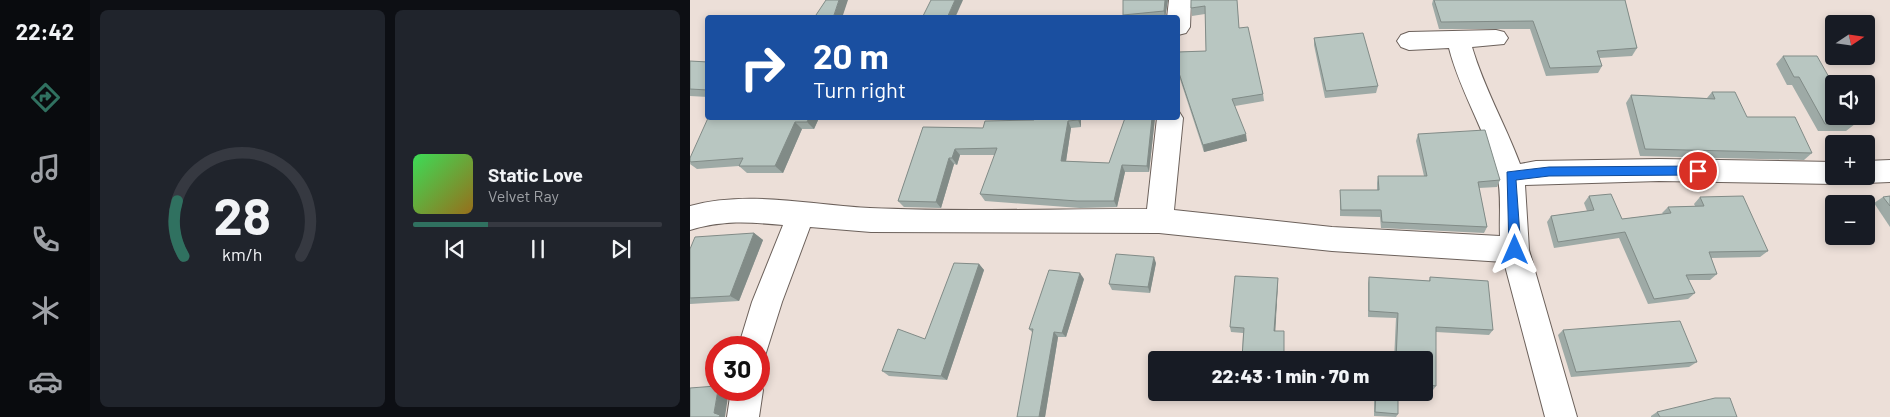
<!DOCTYPE html>
<meta charset="utf-8">
<style>
:root{--surface:#171b24;--page:#20242c;--text:#f1f3f6;--muted:#9ea1a6;--line:#363941;--accent:#307160}
body{margin:0;font-family:Barlow,sans-serif;background:var(--page);color:var(--text);height:100vh;display:flex;flex-direction:column;font-size:19px;white-space:nowrap}
*{box-sizing:border-box;margin:0}
p{font-size:16px;color:var(--muted)}
.icon{flex:none;width:28px;height:28px;fill:none;stroke:currentColor;stroke-width:2;stroke-linecap:round;stroke-linejoin:round}
.map{position:relative;flex:1;overflow:hidden}
.drawer{display:flex;flex-direction:column;gap:10px;padding:10px;background:#0d0f14;width:600px}
.drawer>*{flex:none}
.top-card{position:absolute;left:15px;top:15px;width:475px;height:105px;border-radius:5px;box-shadow:0 2px 8px #0003;background:#1a4fa0;color:#fff;overflow:hidden}
.needle{width:32px;rotate:77deg}
.controls{position:absolute;left:1135px;top:15px;display:grid;gap:10px}
.controls a{display:grid;place-items:center;width:50px;height:50px;border-radius:5px;background:var(--surface);box-shadow:0 2px 8px #0003;font-size:25px}
.speed{position:absolute;left:15px;top:336px;display:flex;gap:10px;font-size:25px;font-weight:700;text-align:center}
.speed>*{display:grid;place-content:center;width:65px;height:65px;border-radius:50%;background:var(--surface);box-shadow:0 2px 8px #0003;line-height:1}
.speed .limit{border:8px solid #d22;background:#fff;color:#111}
.pin{position:absolute;display:grid;place-items:center;width:42px;height:42px;color:#fff;margin:-21px;border:2px solid #fff;border-radius:50%;box-shadow:0 1px 5px #0007}
.me{position:absolute;width:55px;margin:-28px;rotate:0deg;stroke-linejoin:round;filter:drop-shadow(0 0 4px #0008)}
.turn{display:flex;align-items:center;gap:18px;height:105px;padding:0 25px;font-size:22px}
.turn .icon{width:65px;height:65px;stroke-width:2.5}
.turn b{display:block;font-size:35px;line-height:42px}
.drawer .widget{flex:1;display:flex;flex-direction:column;justify-content:center;gap:8px;min-width:0;padding:0 18px;border-radius:8px;background:var(--page)}
.drawer .dial{align-items:center;gap:0}
.dial svg{height:130px;overflow:visible;fill:none;stroke:var(--line);stroke-width:7;stroke-linecap:round;text-anchor:middle}
.dial text{fill:var(--text);stroke:none}
.song{display:flex;align-items:center;gap:15px}
.cover{width:60px;height:60px;border-radius:8px;background:linear-gradient(135deg,hsl(130 70% 55%),hsl(40 70% 35%))}
.played{height:5px;border-radius:2px;background:linear-gradient(90deg,var(--accent) 30%,var(--line) 30%)}
.keys{display:flex;justify-content:space-around;direction:ltr}
.drawer .tiles{flex:1;display:grid;gap:10px;grid-template-columns:repeat(2,1fr)}
.trip{position:absolute;left:458px;top:351px;width:285px;height:50px;border-radius:5px;background:var(--surface);box-shadow:0 2px 8px #0003;font-weight:800;line-height:50px;text-align:center}
main{display:flex;flex:1;min-height:0}
.tabs{display:flex;flex-direction:column;width:90px;justify-content:space-around;align-items:center;background:#090b0e;color:var(--muted)}
.tabs .icon{width:35px;height:35px}
.tabs .on{color:var(--accent)}
.tabs b{font-size:22px;color:var(--text)}
.map>svg:first-child{display:block}
.lines{fill:none;stroke-linecap:round;stroke-linejoin:round}
.minor-casing{stroke:#6c615b;stroke-width:2}
.minor{fill:#fff;fill-rule:evenodd}
.wall{fill:#9eaaa6}
.shaded-wall{fill:#818b87}
.building{fill:#b8c6c1;stroke:#818b87}
.route{fill:#1a73e8;stroke:#114b97}
</style>
<main>
<nav class="tabs">
<b>22:42</b>
<svg class="icon on" aria-label="directions" viewBox="0 0 24 24"><path d="M12 3l9 9-9 9-9-9zM9 14v-3h6M13 9l2 2-2 2"/></svg>
<svg class="icon" aria-label="music" viewBox="0 0 24 24"><path d="M9 18V5l10-2v13"/><circle cx="6" cy="18" r="3"/><circle cx="16" cy="16" r="3"/></svg>
<svg class="icon" aria-label="phone" viewBox="0 0 24 24"><path d="M5 4h4l2 5-3 2q2 4 5 5l2-3 5 2v4C11 20 4 13 5 4z"/></svg>
<svg class="icon" aria-label="climate" viewBox="0 0 24 24"><path d="M12 3v18M4 7l16 10M4 17L20 7"/></svg>
<svg class="icon" aria-label="car" viewBox="0 0 24 24"><path d="M5 17H2v-5l4-1 3-4h7l3 4 3 1v5h-3M9 17h6M6 11h13"/><circle cx="7" cy="17" r="2"/><circle cx="17" cy="17" r="2"/></svg>
</nav>
<section class="drawer">
<div class="tiles">
<div class="widget dial"><svg viewBox="0 0 100 80">
<path d="M14 69A42 42 0 1 1 86 69"/>
<path d="M14 69A42 42 0 0 1 10 35" stroke="#307160"/>
<text x="50" y="56" font-size="32" font-weight="700">28</text>
<text x="50" y="72" font-size="11">km/h</text>
</svg></div>
<div class="widget">
<div class="song"><i class="cover"></i><div><b>Static Love</b><p>Velvet Ray</p></div></div>
<div class="played"></div>
<div class="keys"><svg class="icon" aria-label="previous" viewBox="0 0 24 24"><path d="M18 5L8 12l10 7zM5 5v14"/></svg><svg class="icon" aria-label="pause" viewBox="0 0 24 24"><path d="M8 5v14M16 5v14"/></svg><svg class="icon" aria-label="next" viewBox="0 0 24 24"><path d="M6 5l10 7-10 7zM19 5v14"/></svg></div>
</div>
</div>
</section>
<div class="map">
<svg width="1200" height="417" viewBox="0 0 1200 417">
<rect width="100%" height="100%" fill="#ecdfd8"/>
<g class="lines">
<defs>
<g id="minor">
<path d="M479,0H501L500,27L496,33L488,35V18H477Z"/>
<path d="M806,30L814,32L818,38L814,44L782,47C794,88 815,124 830,164L846,161L969,159L1144,162V176H1156L1153,181L1144,184L969,181L835,185L839,250L887,417H855L814,262L642,251L469,233L181,232L120,227L92,302L74,359L69,361V348H48L62,302L93,225C59,222 33,220 0,230V206C58,190 121,205 180,208C272,212 365,209 457,209L467,118H488V110L493,118L484,210L642,227L810,236C809,217 812,193 807,175C796,131 770,92 759,48L719,50L711,47L707,41L711,35L719,32Z"/>
<path d="M1200,160V182L1176,183L1167,180L1165,176H1176V161Z"/>
<path d="M69,380L73,390L69,417H37L41,390H69Z"/>
</g>
</defs>
<use href="#minor" class="minor-casing"/>
<use href="#minor" class="minor"/>
</g>
<g class="wall">
<path d="M433,0H478L475,18H434Z"/>
<path d="M547,0L549,28L573,94L574,101L545,106L557,141L514,152L488,73V52L516,51L515,14L502,16L501,8Z"/>
<path d="M743,0H935L947,48L942,56L909,58L912,66L908,73L856,76L840,29H749L742,4Z"/>
<path d="M624,38L688,86L686,93L635,98L624,45Z"/>
<path d="M1093,56L1165,124L1156,131H1128L1102,85H1097L1086,64Z"/>
<path d="M0,61L18,62V97L0,96Z"/>
<path d="M1022,92L1057,117L1122,153L1114,160L950,156L936,103L941,95L1017,98Z"/>
<path d="M18,118H129L124,129H112L93,173H57L49,166L7,169L0,164Z"/>
<path d="M344,118H391V127L381,128L376,161L419,163L435,118H468H465L459,172H435L427,207L390,208L295,201L290,194L305,155H270L267,165L264,164L251,208L214,207L208,201L233,127L293,128L344,120Z"/>
<path d="M728,134L810,180L807,187L789,188L797,227L794,233L691,228L690,217L650,216V190H687V183L688,176H734L726,141Z"/>
<path d="M899,196L932,219L973,214L972,213L978,207L1005,206L1004,204L1010,197L1078,251L1070,257L1021,258L1027,274L1020,280H999L1005,293L998,299L958,304L929,238L864,248L857,222L861,216L897,211L894,203Z"/>
<path d="M1200,196V227L1184,203L1193,197Z"/>
<path d="M64,233L73,240L49,301L0,304V249Z"/>
<path d="M466,263L460,293L422,290L419,284Z"/>
<path d="M289,264L294,270L257,380L199,376L192,371L235,339Z"/>
<path d="M679,277L739,281L740,277L803,330L799,335L746,332V386L743,390L734,389V360H704L706,318L678,317V283Z"/>
<path d="M588,278L585,331H594V360H552L553,333L541,332L540,327Z"/>
<path d="M394,279L376,337H368L355,417H327L343,333L339,329Z"/>
<path d="M873,330L1007,362L999,367L881,377L868,335Z"/>
<path d="M684,392H708V414L706,417L684,416Z"/>
<path d="M967,412L1047,417H961V416Z"/>
</g>
<g class="shaded-wall">
<path d="M149,0H158L152,18H143Z"/>
<path d="M265,0H273L265,18H257Z"/>
<path d="M475,0H478L475,18L474,11Z"/>
<path d="M119,118H129L124,129L117,122Z"/>
<path d="M388,118H391V127L388,120Z"/>
<path d="M462,118H465L459,172L457,166Z"/>
<path d="M378,121L381,128L375,168L371,161Z"/>
<path d="M105,122L112,129L93,173L85,166Z"/>
<path d="M556,134L557,141L514,152L513,145Z"/>
<path d="M265,149L270,155L267,165L262,158Z"/>
<path d="M259,158L264,164L251,208L246,202Z"/>
<path d="M432,165L435,172L427,207L424,201Z"/>
<path d="M64,233L73,240L49,301L40,296Z"/>
<path d="M464,257L466,263L460,293L458,287Z"/>
<path d="M289,264L294,270L257,380L251,376Z"/>
<path d="M390,273L394,279L376,337L372,333Z"/>
<path d="M588,278V284L585,336L584,331Z"/>
<path d="M364,332L368,337L355,417H349Z"/>
<path d="M28,390H39L35,417H36H29L24,413Z"/>
</g>
<g class="building">
<path d="M136,0H149L143,18H124Z"/>
<path d="M241,0H265L257,18H232Z"/>
<path d="M433,0H475L474,11L433,15Z"/>
<path d="M501,0H547L549,28L558,27L573,94L542,99L556,134L513,145L488,70V52L516,51L515,6L501,8Z"/>
<path d="M744,0H935L947,48L907,51L912,66L860,68L843,21L751,22Z"/>
<path d="M673,33L688,86L636,91L624,38Z"/>
<path d="M1093,56H1127L1144,86V116H1160L1165,124H1135L1109,77H1104Z"/>
<path d="M0,61L18,62V90L0,89Z"/>
<path d="M1022,92H1045L1057,117H1105L1122,153L955,149L941,95L1025,99Z"/>
<path d="M18,118H119L117,122H105L85,166H49L53,158L0,162V158Z"/>
<path d="M344,118H388V120L378,121L371,161L419,163L435,118H462L457,166L432,165L424,201H387L290,194L307,148L265,149L262,158H259L246,202L208,201L233,127L293,128L295,121L344,120Z"/>
<path d="M795,130L810,180L788,182L797,227L692,222L691,210H651L650,190H689L688,176H737L728,134Z"/>
<path d="M921,194L932,219L981,213L978,207L1014,206L1010,197L1053,196L1078,251L1019,252L1027,274L996,275L1005,293L964,299L935,232L868,242L861,216L904,210L899,196Z"/>
<path d="M1200,196V206L1193,197Z"/>
<path d="M64,233L40,296L0,298V249L5,237Z"/>
<path d="M426,254L464,257L458,287L419,284Z"/>
<path d="M264,263L289,264L251,376L192,371L208,329L235,339Z"/>
<path d="M359,270L390,273L372,333L364,332L349,417H327L343,329H339Z"/>
<path d="M545,276L588,278L584,331H594V359L552,358L554,328L540,327Z"/>
<path d="M679,277L740,281V277L798,281L803,330L746,327V386L734,384V360H706L708,313L679,311Z"/>
<path d="M990,321L1007,362L886,372L873,330Z"/>
<path d="M26,386V390H28L24,413L30,415L29,417H0V388Z"/>
<path d="M686,392H708V414L685,412Z"/>
<path d="M1025,398H1040L1047,417H970L967,412Z"/>
</g>
<path class="route" d="M1008,166L1013,171L1008,175L859,176L826,180L831,250L825,255L819,250L817,172L859,167Z"/>
</svg>
<div class="controls">
<a><svg class="needle" viewBox="-14 -14 28 28"><path d="M0-13l5 13h-10z" fill="#e53935"/><path d="M0 13l5-13h-10z" fill="#9ea1a6"/></svg></a>
<a><svg class="icon" aria-label="sound" viewBox="0 0 24 24"><path d="M4 9h4l5-4v14l-5-4H4zM17 9q2 3 0 6"/></svg></a>
<a>+</a>
<a>−</a>
</div>
<div class="speed"><div class="limit">30</div></div>
<div class="pin" style="left:1008px;top:171px;background:#d93025"><svg class="icon" aria-label="arrive" viewBox="0 0 24 24"><path d="M6 21V4h12l-3 4 3 4H6"/></svg></div>
<svg class="me" style="left:825px;top:250px" viewBox="-20 -20 40 40"><path d="M0-17L14 15 0 8-14 15z" fill="#1a73e8" stroke="#fff" stroke-width="4"/></svg>
<div class="trip">22:43 · 1 min · 70 m</div>
<div class="top-card">
<div class="turn"><svg class="icon" aria-label="right" viewBox="0 0 24 24"><path d="M7 20v-9h11M14 6l5 5-5 5"/></svg><div><b>20 m</b>Turn right</div></div>
</div>
</div>
</main>
